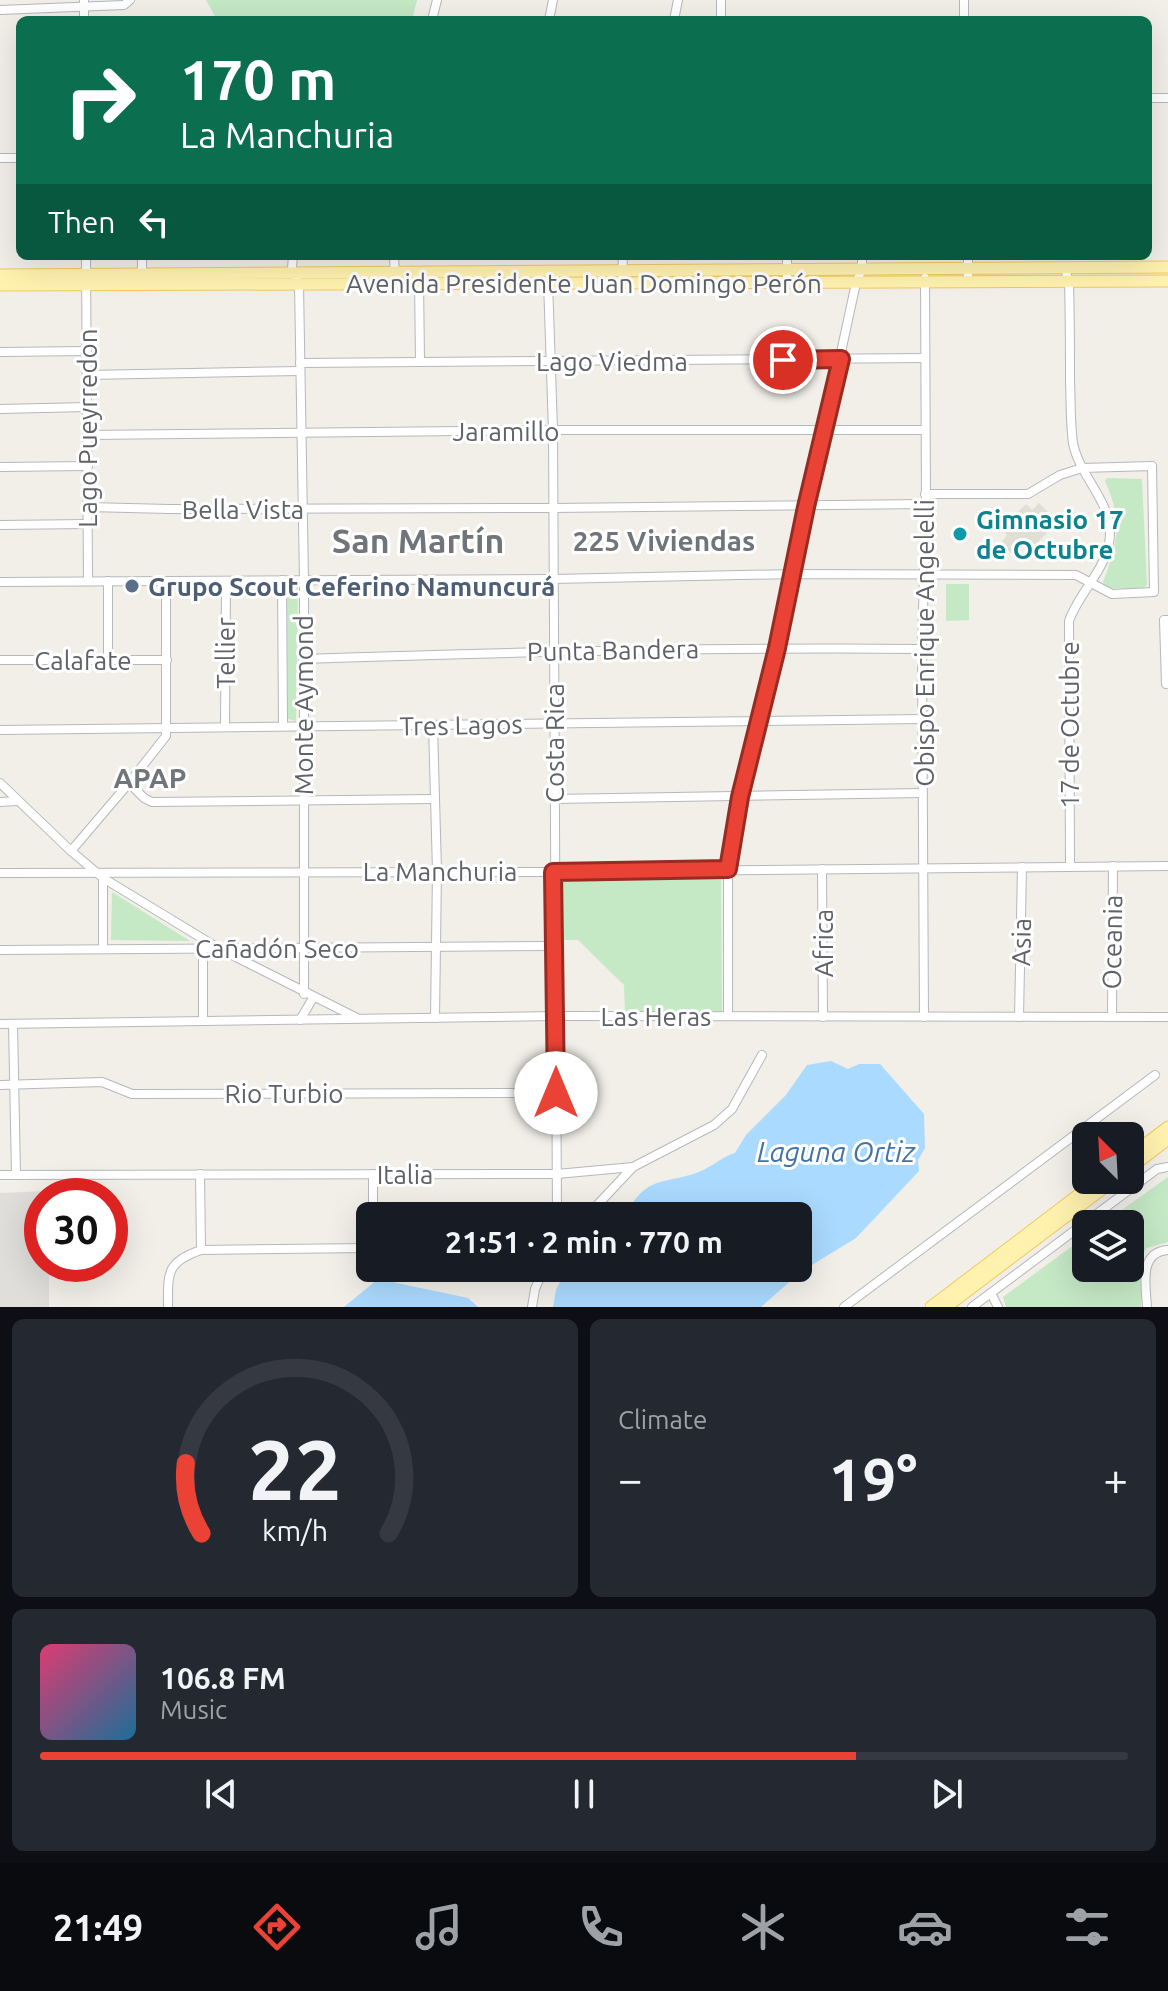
<!DOCTYPE html>
<meta charset="utf-8">
<style>
:root{--surface:#171b24;--page:#242831;--text:#f1f3f6;--muted:#9ea1a6;--line:#363941;--accent:#ea4335}
body{margin:0;font-family:Ubuntu,sans-serif;background:var(--page);color:var(--text);height:100vh;display:flex;flex-direction:column;font-size:30px;white-space:nowrap}
*{box-sizing:border-box;margin:0}
p{font-size:26px;color:var(--muted)}
.icon{flex:none;width:44px;height:44px;fill:none;stroke:currentColor;stroke-width:2;stroke-linecap:round;stroke-linejoin:round}
.map{position:relative;height:1307px;overflow:hidden}
.side{display:flex;flex-direction:column;gap:12px;padding:12px;background:#0d0f14;flex:1}
.side>*{flex:none}
.banner{position:absolute;left:16px;top:16px;width:1136px;height:244px;border-radius:12px;box-shadow:0 8px 32px #0002;background:#0b6e4f;color:#fff;overflow:hidden}
.needle{width:52px;rotate:336deg}
.fabs{position:absolute;left:1072px;top:1122px;display:grid;gap:16px}
.fabs a{display:grid;place-items:center;width:72px;height:72px;border-radius:12px;background:var(--surface);box-shadow:0 8px 32px #0002;font-size:40px}
.speed{position:absolute;left:24px;top:1178px;display:flex;gap:16px;font-size:40px;font-weight:700;text-align:center}
.speed>*{display:grid;place-content:center;width:104px;height:104px;border-radius:50%;background:var(--surface);box-shadow:0 8px 32px #0002;line-height:1}
.speed .limit{border:12px solid #d22;background:#fff;color:#111}
.pin{position:absolute;display:grid;place-items:center;width:68px;height:68px;color:#fff;margin:-34px;border:4px solid #fff;border-radius:50%;box-shadow:0 2px 8px #0007}
.me{position:absolute;width:88px;margin:-44px;rotate:0deg;stroke-linejoin:round;filter:drop-shadow(0 0 6px #0008)}
.turn{display:flex;align-items:center;gap:28px;height:168px;padding:0 32px;font-size:36px}
.turn .icon{width:104px;height:104px;stroke-width:2.5}
.turn b{display:block;font-size:56px;line-height:68px}
.then{display:flex;align-items:center;height:76px;padding:0 32px;background:#0003;gap:16px;font-size:30px}
.big{font-size:60px;font-weight:700;line-height:1.1}
.side .card{flex:1;display:flex;flex-direction:column;justify-content:center;gap:12px;min-width:0;padding:0 28px;border-radius:12px;background:var(--page)}
.side .dial{align-items:center;gap:0}
.dial svg{height:208px;overflow:visible;fill:none;stroke:var(--line);stroke-width:7;stroke-linecap:round;text-anchor:middle}
.dial text{fill:var(--text);stroke:none}
.song{display:flex;align-items:center;gap:24px}
.cover{width:96px;height:96px;border-radius:12px;background:linear-gradient(135deg,hsl(340 70% 55%),hsl(200 70% 35%))}
.played{height:8px;border-radius:4px;background:linear-gradient(90deg,var(--accent) 75%,var(--line) 75%)}
.keys{display:flex;justify-content:space-around;direction:ltr}
.heat{display:flex;justify-content:space-between;align-items:center;font-size:44px;direction:ltr}
.side .tiles{flex:1;display:grid;gap:12px;grid-template-columns:1fr 1fr}
.card:last-child{grid-column:span 2}
.trip{position:absolute;left:356px;top:1202px;width:456px;height:80px;border-radius:12px;background:var(--surface);box-shadow:0 8px 32px #0002;font-weight:700;line-height:80px;text-align:center}
.dock{display:flex;height:128px;justify-content:space-around;align-items:center;background:#090b0e;color:var(--muted)}
.dock .icon{width:56px;height:56px}
.dock .on{color:var(--accent)}
.dock b{font-size:36px;color:var(--text)}
.map>svg:first-child{display:block}
.industrial{fill:#e0deda}
.education{fill:#e1ded6}
.green{fill:#c5e8c5}
.water{fill:#aadaff}
.lines{fill:none;stroke-linecap:round;stroke-linejoin:round}
.minor-casing{stroke:#b5b8bc;stroke-width:10}
.major-casing{stroke:#f2c960;stroke-width:13}
.minor{stroke:#fff;stroke-width:8}
.major{stroke:#fff2af;stroke-width:11}
.route-casing{stroke:#982c22;stroke-width:20}
.route{stroke:#ea4335;stroke-width:14}
.culture-dot{fill:#0f9aa8;stroke:#fff;stroke-width:3}
.service-dot{fill:#5c6f8a;stroke:#fff;stroke-width:3}
.labels{text-anchor:middle;dominant-baseline:central;stroke-width:6;stroke-linejoin:round;paint-order:stroke}
.street-label{font-size:26px;fill:#5f6368;stroke:#fff}
.culture-label{font-size:26px;font-weight:bold;fill:#0d838f;stroke:#fff;text-anchor:start}
.service-label{font-size:26px;font-weight:bold;fill:#4e5e75;stroke:#fff;text-anchor:start}
.neighbourhood-label{font-size:28px;font-weight:bold;fill:#70757a;stroke:#fff}
.water-label{font-size:28px;font-style:italic;fill:#4174aa;stroke:#fff}
.district-label{font-size:34px;font-weight:bold;fill:#70757a;stroke:#fff}
</style>
<div class="map">
<svg width="1168" height="1307" viewBox="0 0 1168 1307">
<rect width="100%" height="100%" fill="#f1efe8"/>
<path class="industrial" d="M48,1191V1196H42V1264H49V1307H0V1193Z"/>
<path class="education" d="M1039,503L1052,516L1041,527L1047,533L1028,552L1022,546L1013,555L1001,543L1007,535L1001,529L1026,504L1032,510Z"/>
<g class="green">
<path d="M206,0H417L412,20H217Z"/>
<path d="M1107,478L1142,479L1147,585L1142,589L1106,588L1103,582C1118,543 1123,520 1105,481Z"/>
<path d="M946,584H969V620L946,621Z"/>
<path d="M287,585L298,587L296,721L288,719Z"/>
<path d="M721,875L722,1012L625,1013L624,985L578,940H561L560,877Z"/>
<path d="M112,892L190,941L111,940Z"/>
<path d="M1168,1177V1242L1147,1248L1141,1258V1307H1006L1003,1297L1086,1236V1268H1130V1224H1102Z"/>
</g>
<g class="water">
<path d="M831,1061L848,1069L859,1064H880L924,1114L925,1148L918,1160L919,1171L856,1238L802,1271L761,1307H553L556,1290L567,1268H798V1216H623L626,1215C648,1170 671,1187 707,1168C717,1163 724,1156 735,1153L746,1135L786,1095L807,1065Z"/>
<path d="M378,1279L468,1298L478,1307H344Z"/>
</g>
<g class="lines">
<defs>
<g id="minor">
<path d="M84,0V20"/>
<path d="M964,0V20"/>
<path d="M0,10L124,5L130,0"/>
<path d="M432,20L437,0"/>
<path d="M549,20L553,0"/>
<path d="M674,20L678,0"/>
<path d="M721,20V0"/>
<path d="M1148,98H1168"/>
<path d="M0,158H20"/>
<path d="M86,256L88,581"/>
<path d="M293,256L292,268L299,284L304,580V994"/>
<path d="M394,256L395,275"/>
<path d="M787,256V283"/>
<path d="M1065,268L1069,283C1070,315 1070,348 1070,381C1071,402 1070,422 1073,443C1079,475 1110,500 1110,533C1110,567 1079,591 1069,621L1070,866"/>
<path d="M142,275V256"/>
<path d="M622,275L623,256"/>
<path d="M419,280L420,362"/>
<path d="M548,281L553,430L557,1216"/>
<path d="M968,282V256"/>
<path d="M0,352L87,351"/>
<path d="M300,363L925,358"/>
<path d="M87,375L300,371"/>
<path d="M0,409L87,407"/>
<path d="M87,435L553,430H925"/>
<path d="M0,467L88,466"/>
<path d="M88,507L169,509L553,508L926,504"/>
<path d="M0,525L88,524"/>
<path d="M282,580L283,725"/>
<path d="M108,581V660"/>
<path d="M0,582L553,579L793,574L1076,575L1112,594L1154,592L1152,466L1082,468L1060,475L1028,494H925"/>
<path d="M303,659C509,652 716,647 922,649"/>
<path d="M0,660H167"/>
<path d="M1166,684L1164,620H1168"/>
<path d="M433,725L437,871L435,1018"/>
<path d="M225,726L226,581"/>
<path d="M0,730L923,719"/>
<path d="M0,783L71,851L103,878L218,948L357,1018"/>
<path d="M129,783L144,798L152,802L434,799"/>
<path d="M554,799L923,793"/>
<path d="M0,802L17,801"/>
<path d="M71,851L129,783L166,736V581"/>
<path d="M822,869L823,1017"/>
<path d="M0,873L553,872L1168,866"/>
<path d="M103,949V878"/>
<path d="M0,950L554,946"/>
<path d="M728,1016V869L732,838L777,648L856,283L862,269V256"/>
<path d="M924,1017L922,646L926,504L925,278"/>
<path d="M1019,1017L1022,867"/>
<path d="M1112,1017L1113,866"/>
<path d="M203,1020V948"/>
<path d="M300,1020L313,998"/>
<path d="M0,1024L556,1016L1168,1017"/>
<path d="M13,1024L16,1175"/>
<path d="M0,1085L102,1082L132,1094L556,1093"/>
<path d="M373,1174V1216"/>
<path d="M0,1175L557,1174L633,1167L714,1125L732,1109L762,1055"/>
<path d="M587,1216L633,1167"/>
<path d="M201,1250L370,1248"/>
<path d="M991,1293L998,1307"/>
<path d="M168,1307C168,1273 166,1262 201,1250L200,1174"/>
<path d="M532,1307L535,1289L544,1268"/>
<path d="M844,1307L1155,1075"/>
<path d="M972,1307L1157,1169L1168,1167"/>
<path d="M1147,1307C1146,1286 1138,1252 1168,1250"/>
</g>
<g id="major">
<path d="M0,275L1168,267"/>
<path d="M0,285L1168,281"/>
<path d="M1130,1156L1168,1127"/>
<path d="M1130,1168L1168,1139"/>
<path d="M931,1307L1098,1180"/>
<path d="M946,1307L1114,1180"/>
</g>
</defs>
<use href="#minor" class="minor-casing"/>
<use href="#major" class="major-casing"/>
<use href="#minor" class="minor"/>
<use href="#major" class="major"/>
</g>
<g class="lines">
<defs>
<path id="route" d="M556,1093L553,872L728,869L740,797L777,648L806,507L841,359L783,360"/>
</defs>
<use href="#route" class="route-casing"/>
<use href="#route" class="route"/>
</g>
<circle class="culture-dot" cx="960" cy="534" r="8"/>
<circle class="service-dot" cx="132" cy="586" r="8"/>
<g class="labels">
<g class="street-label">
<text x="584" y="283">Avenida Presidente Juan Domingo Perón</text>
<text x="612" y="361">Lago Viedma</text>
<text transform="translate(87 428) rotate(-90)">Lago Pueyrredon</text>
<text x="506" y="431">Jaramillo</text>
<text x="243" y="509">Bella Vista</text>
<text transform="translate(924 643) rotate(-90)">Obispo Enrique Angelelli</text>
<text transform="translate(613 650) rotate(-1)">Punta Bandera</text>
<text transform="translate(225 653) rotate(-90)">Tellier</text>
<text x="83" y="660">Calafate</text>
<text transform="translate(303 705) rotate(-90)">Monte Aymond</text>
<text transform="translate(461 725) rotate(-1)">Tres Lagos</text>
<text transform="translate(1069 725) rotate(-90)">17 de Octubre</text>
<text transform="translate(554 743) rotate(-90)">Costa Rica</text>
<text x="440" y="871">La Manchuria</text>
<text transform="translate(1021 942) rotate(-89)">Asia</text>
<text transform="translate(1112 942) rotate(-89)">Oceania</text>
<text transform="translate(823 943) rotate(-90)">Africa</text>
<text x="277" y="948">Cañadón Seco</text>
<text x="656" y="1016">Las Heras</text>
<text x="284" y="1093">Rio Turbio</text>
<text x="405" y="1174">Italia</text>
</g>
<g class="culture-label">
<text x="976" y="519">Gimnasio 17<tspan x="976" dy="30">de Octubre</tspan></text>
</g>
<g class="service-label">
<text x="148" y="586">Grupo Scout Ceferino Namuncurá</text>
</g>
<g class="neighbourhood-label">
<text x="664" y="540">225 Viviendas</text>
<text x="150" y="777">APAP</text>
</g>
<g class="water-label">
<text x="836" y="1151">Laguna Ortiz</text>
</g>
<g class="district-label">
<text x="418" y="540">San Martín</text>
</g>
</g>
</svg>
<div class="fabs">
<a><svg class="needle" viewBox="-14 -14 28 28"><path d="M0-13l5 13h-10z" fill="#e53935"/><path d="M0 13l5-13h-10z" fill="#9ea1a6"/></svg></a>
<a><svg class="icon" aria-label="layers" viewBox="0 0 24 24"><path d="M12 4l9 5-9 5-9-5zM3 14l9 5 9-5"/></svg></a>
</div>
<div class="speed"><div class="limit">30</div></div>
<div class="pin" style="left:783px;top:360px;background:#d93025"><svg class="icon" aria-label="arrive" viewBox="0 0 24 24"><path d="M6 21V4h12l-3 4 3 4H6"/></svg></div>
<svg class="me" style="left:556px;top:1093px" viewBox="-20 -20 40 40"><circle r="19" fill="#fff"/><path d="M0-13L10 11 0 6-10 11z" fill="#ea4335"/></svg>
<div class="trip">21:51 · 2 min · 770 m</div>
<div class="banner">
<div class="turn"><svg class="icon" aria-label="right" viewBox="0 0 24 24"><path d="M7 20v-9h11M14 6l5 5-5 5"/></svg><div><b>170 m</b>La Manchuria</div></div>
<div class="then">Then<svg class="icon" aria-label="left" viewBox="0 0 24 24"><path d="M17 20v-9H6M10 6l-5 5 5 5"/></svg></div>
</div>
</div>
<section class="side">
<div class="tiles">
<div class="card dial"><svg viewBox="0 0 100 80">
<path d="M14 69A42 42 0 1 1 86 69"/>
<path d="M14 69A42 42 0 0 1 8 42" stroke="#ea4335"/>
<text x="50" y="56" font-size="32" font-weight="700">22</text>
<text x="50" y="72" font-size="11">km/h</text>
</svg></div>
<div class="card"><p>Climate</p>
<div class="heat"><a>−</a><b class="big">19°</b><a>+</a></div>
</div>
<div class="card">
<div class="song"><i class="cover"></i><div><b>106.8 FM</b><p>Music</p></div></div>
<div class="played"></div>
<div class="keys"><svg class="icon" aria-label="previous" viewBox="0 0 24 24"><path d="M18 5L8 12l10 7zM5 5v14"/></svg><svg class="icon" aria-label="pause" viewBox="0 0 24 24"><path d="M8 5v14M16 5v14"/></svg><svg class="icon" aria-label="next" viewBox="0 0 24 24"><path d="M6 5l10 7-10 7zM19 5v14"/></svg></div>
</div>
</div>
</section>
<nav class="dock">
<b>21:49</b>
<svg class="icon on" aria-label="directions" viewBox="0 0 24 24"><path d="M12 3l9 9-9 9-9-9zM9 14v-3h6M13 9l2 2-2 2"/></svg>
<svg class="icon" aria-label="music" viewBox="0 0 24 24"><path d="M9 18V5l10-2v13"/><circle cx="6" cy="18" r="3"/><circle cx="16" cy="16" r="3"/></svg>
<svg class="icon" aria-label="phone" viewBox="0 0 24 24"><path d="M5 4h4l2 5-3 2q2 4 5 5l2-3 5 2v4C11 20 4 13 5 4z"/></svg>
<svg class="icon" aria-label="climate" viewBox="0 0 24 24"><path d="M12 3v18M4 7l16 10M4 17L20 7"/></svg>
<svg class="icon" aria-label="car" viewBox="0 0 24 24"><path d="M5 17H2v-5l4-1 3-4h7l3 4 3 1v5h-3M9 17h6M6 11h13"/><circle cx="7" cy="17" r="2"/><circle cx="17" cy="17" r="2"/></svg>
<svg class="icon" aria-label="filters" viewBox="0 0 24 24"><path d="M4 7h16M4 17h16"/><circle cx="9" cy="7" r="2"/><circle cx="15" cy="17" r="2"/></svg>
</nav>
